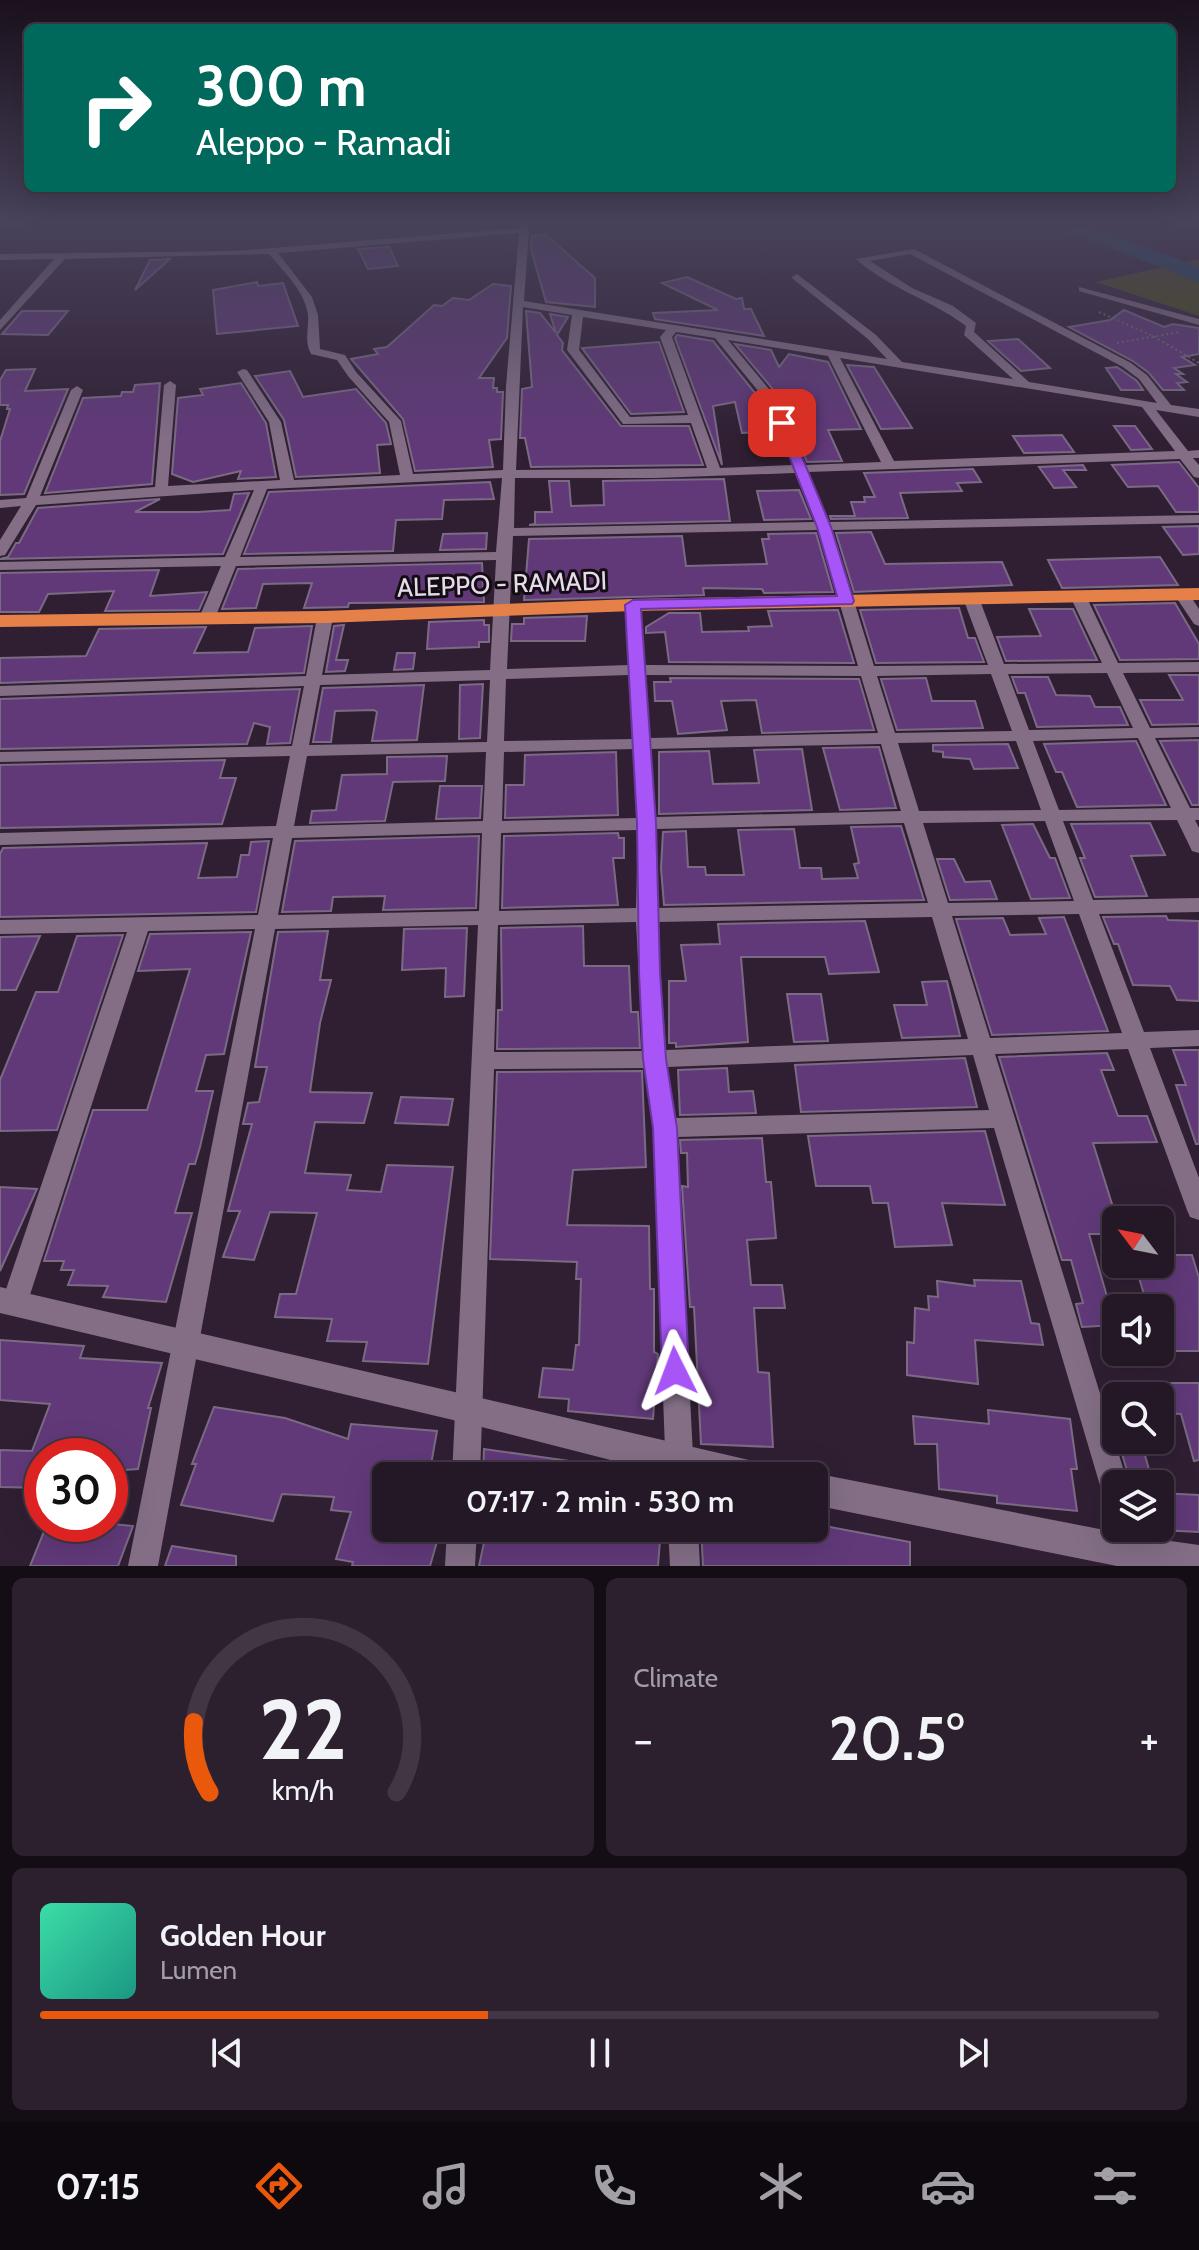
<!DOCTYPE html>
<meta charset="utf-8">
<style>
:root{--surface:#241726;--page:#2c202e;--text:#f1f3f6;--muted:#a39fa7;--line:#413643;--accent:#ea580c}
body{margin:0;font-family:Cabin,sans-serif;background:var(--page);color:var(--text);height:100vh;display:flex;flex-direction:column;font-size:30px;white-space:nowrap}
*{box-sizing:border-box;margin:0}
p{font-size:26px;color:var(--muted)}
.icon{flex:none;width:44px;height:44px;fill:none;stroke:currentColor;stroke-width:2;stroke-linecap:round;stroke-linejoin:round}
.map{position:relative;height:1566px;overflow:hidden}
.drawer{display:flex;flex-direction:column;gap:12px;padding:12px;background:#140d15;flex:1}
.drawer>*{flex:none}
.banner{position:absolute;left:24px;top:24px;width:1152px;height:168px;border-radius:12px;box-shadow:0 8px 32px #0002,0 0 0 2px var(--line);background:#00695c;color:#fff;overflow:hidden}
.needle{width:52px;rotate:302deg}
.controls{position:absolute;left:1102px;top:1206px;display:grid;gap:16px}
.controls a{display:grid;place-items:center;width:72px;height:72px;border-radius:12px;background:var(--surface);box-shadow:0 8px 32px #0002,0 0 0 2px var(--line);font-size:40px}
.speed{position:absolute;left:24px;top:1438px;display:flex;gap:16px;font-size:40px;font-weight:700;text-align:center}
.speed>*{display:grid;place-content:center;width:104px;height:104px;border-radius:50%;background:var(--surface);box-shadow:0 8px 32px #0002,0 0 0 2px var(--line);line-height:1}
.speed .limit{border:12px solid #d22;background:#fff;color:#111}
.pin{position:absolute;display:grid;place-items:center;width:68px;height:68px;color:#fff;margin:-34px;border-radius:16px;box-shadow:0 4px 12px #0006}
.me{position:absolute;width:88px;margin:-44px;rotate:357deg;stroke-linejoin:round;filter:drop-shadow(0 0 6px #0008)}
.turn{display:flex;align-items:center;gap:28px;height:168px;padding:0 40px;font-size:36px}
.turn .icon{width:104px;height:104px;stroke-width:2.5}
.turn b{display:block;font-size:56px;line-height:68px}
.big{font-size:60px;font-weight:600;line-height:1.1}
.drawer .card{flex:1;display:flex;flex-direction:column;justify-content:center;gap:12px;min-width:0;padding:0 28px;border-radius:12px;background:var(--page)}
.drawer .dial{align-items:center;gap:0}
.dial svg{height:208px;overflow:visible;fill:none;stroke:var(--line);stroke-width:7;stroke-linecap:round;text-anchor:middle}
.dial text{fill:var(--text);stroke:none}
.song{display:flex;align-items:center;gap:24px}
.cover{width:96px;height:96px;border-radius:12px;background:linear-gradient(135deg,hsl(160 70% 55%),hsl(170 70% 35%))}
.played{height:8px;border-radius:4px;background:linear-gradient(90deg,var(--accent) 40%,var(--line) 40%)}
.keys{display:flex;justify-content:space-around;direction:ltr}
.heat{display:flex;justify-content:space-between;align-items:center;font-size:44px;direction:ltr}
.drawer .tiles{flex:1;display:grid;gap:12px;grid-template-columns:1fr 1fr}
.card:last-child{grid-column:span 2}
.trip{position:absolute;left:372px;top:1462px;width:456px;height:80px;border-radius:12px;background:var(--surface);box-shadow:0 8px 32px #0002,0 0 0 2px var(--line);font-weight:600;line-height:80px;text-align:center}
.tabs{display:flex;height:128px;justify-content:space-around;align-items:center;background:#0e090f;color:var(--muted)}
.tabs .icon{width:56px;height:56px}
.tabs .on{color:var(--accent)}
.tabs b{font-size:36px;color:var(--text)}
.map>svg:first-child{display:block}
.green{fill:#494c0e}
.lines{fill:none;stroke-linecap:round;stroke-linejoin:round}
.river{fill:#174860;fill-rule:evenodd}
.building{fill:#613979;stroke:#7a6a84;stroke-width:2}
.path{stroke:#776879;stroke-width:2;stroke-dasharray:2 3;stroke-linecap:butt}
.minor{fill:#836e86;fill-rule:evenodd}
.tertiary{fill:#836e86;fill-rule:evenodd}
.trunk{fill:#e68049;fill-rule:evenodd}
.route{fill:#a855f7;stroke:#6d37a1;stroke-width:2}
.labels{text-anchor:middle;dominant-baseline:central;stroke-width:6;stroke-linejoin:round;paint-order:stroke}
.street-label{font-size:26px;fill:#e6dbe8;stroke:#140c15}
</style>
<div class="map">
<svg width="1199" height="1566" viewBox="0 0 1199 1566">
<rect width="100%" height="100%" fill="#301f33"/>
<path class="green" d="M1199,259V316L1096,282Z"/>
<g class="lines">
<path class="river" d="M1050,222H1080L1199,267V282L1053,226Z"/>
</g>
<g class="building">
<path d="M546,235L595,278V307L546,302L531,249L532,236Z"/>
<path d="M389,247L398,266L368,269L358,249Z"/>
<path d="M170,259L135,290L150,260Z"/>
<path d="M687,277L736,299L742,298L744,309H751L764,336L655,319L653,313L718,310L662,283Z"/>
<path d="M257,282L258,286L283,283L298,326L217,334L213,290Z"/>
<path d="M493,284L511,286L507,338L479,378H494L493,388H497V392H503L501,439L489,440L493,467L415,471L403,419L351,359L378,354L374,349L387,347L434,305L442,306L453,298L469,300Z"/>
<path d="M1124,310L1164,327L1173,324L1199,328V354L1182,357L1195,365L1174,368L1183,374H1176L1187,382L1177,383L1184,390H1163L1149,373L1133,361L1069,327L1110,320Z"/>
<path d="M22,311H68L48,335L2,334Z"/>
<path d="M526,311L540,313L556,333L550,314L568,317L557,335L563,343L562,350L621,426H689L703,465L531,467L525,438H520L522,389L532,387Z"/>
<path d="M677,335L713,341L764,404L775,431L742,433L735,402L713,406L722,465L675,338Z"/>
<path d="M1018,339L1050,368L1021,371L988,341Z"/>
<path d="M659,342L684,412L631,414L582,348Z"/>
<path d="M735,344L771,350L779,367L789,354L828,362L861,429L828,430L842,461L807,462L781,399Z"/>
<path d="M847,365L874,367L912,428L881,429Z"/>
<path d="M1117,367L1137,381L1143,390H1121L1106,368Z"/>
<path d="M35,369L25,391L68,389L24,494L0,495V441L10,409H7L8,405H0V380L6,370Z"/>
<path d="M290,371L303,397L356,389L386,423L391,444L377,445L380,473L296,477L284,420L255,376Z"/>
<path d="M160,383L152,484L45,493L83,398L121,396L122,392H133L135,385Z"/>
<path d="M241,383L266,423L276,477L238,479L241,471L193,482L172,474L178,398L203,395L200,389Z"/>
<path d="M1114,426H1135L1152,449L1131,450Z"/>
<path d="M1062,435L1074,452L1024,453L1013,436Z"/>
<path d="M1179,462L1199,488V512H1176L1158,486L1128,487L1112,465Z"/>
<path d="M1083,465L1086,470H1063L1076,487L1054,488L1039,467Z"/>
<path d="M973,469L981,482L957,483L962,491L900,493L908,518L831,519L830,516H855L851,502H865L864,497H875L864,473Z"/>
<path d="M724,479L730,521L529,525L535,524V512H552L549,481H569L571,506L604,505L603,481Z"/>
<path d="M490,482L494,499L444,500L442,519L396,520L393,551L244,554L269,492Z"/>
<path d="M799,490L811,519L764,520L757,491Z"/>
<path d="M249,493L223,554L0,559L8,557L16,543H19L38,508L160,499L135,512H198L230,510L234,494Z"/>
<path d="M1199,526V554L1183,555L1163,527Z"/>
<path d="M871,532L885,564L1002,562L1012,585L854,592L836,533Z"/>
<path d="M487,533L486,549L440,550L443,534Z"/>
<path d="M816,533L833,592L764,593L762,589L703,588L704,595L524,600L529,539L682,536L686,566L767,564L762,539H769L768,534Z"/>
<path d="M1160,557L1178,585L1062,588L1048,560Z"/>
<path d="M482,563L484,602L349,603L348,607L304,608L312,583L263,584L256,608L222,609L238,569Z"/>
<path d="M159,570L150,596L207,592L199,610L105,611L114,591L48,594L39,612H0V573Z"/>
<path d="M1175,603L1199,644V659L1120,660L1094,605Z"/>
<path d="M959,608L968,638H975L984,662L876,663L860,610Z"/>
<path d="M1029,609H1073L1097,660L1006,661L997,637L1041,636Z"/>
<path d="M838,610L854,663L669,662L665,632L646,633V627L669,613H700L702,632L749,631L748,627L772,626L768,611Z"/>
<path d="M587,616L585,641H511L512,624H524V618Z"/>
<path d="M484,620V625H489V642H479V647L427,649L429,622Z"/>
<path d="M344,625L336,660H348L345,671L326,672L334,626Z"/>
<path d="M312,626L304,673L0,683V658L86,656L99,629L206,627L194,653L248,652L255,628Z"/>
<path d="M397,653H415L413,669L394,670Z"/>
<path d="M1169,675H1199V724L1152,725L1140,700H1183Z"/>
<path d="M1012,677H1048L1056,695L1090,696L1095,707H1120L1128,725L1037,727L1025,693H1018Z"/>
<path d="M670,678L859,679L874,730L762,733L756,700L721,701L727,730L678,734L672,701H655L654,682H671Z"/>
<path d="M926,678L932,701H975L983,728L897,730L881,679Z"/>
<path d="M483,684L480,738L459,739L460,685Z"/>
<path d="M424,685L417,740L372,741L377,712L374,710L335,711L331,742H313L323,688Z"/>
<path d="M300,689L290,743L267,744L270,727L254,723L247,744L0,749V699Z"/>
<path d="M1199,740V805H1192L1160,741Z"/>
<path d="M1136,741L1166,805L1077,807L1062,772H1056L1044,744Z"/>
<path d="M1008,744L1018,768L974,769L970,759L943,757V752L933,751V745Z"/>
<path d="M879,747L896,808L840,810L823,748Z"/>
<path d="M802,749L812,810L659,814V752L709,751L713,784L759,783L754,750Z"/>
<path d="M616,752L618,815L505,818L506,785H524L525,755Z"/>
<path d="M447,756L445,781L393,782L385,821L310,823L312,811L336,810L342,775L387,774V757Z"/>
<path d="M225,760L220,778H236L222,824L0,828V765Z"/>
<path d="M440,786H482L480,818L436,819Z"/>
<path d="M1150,823L1165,855L1131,856L1147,896L1095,897L1080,858H1085L1071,824Z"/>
<path d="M1033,824L1050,858H1055L1070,898L1031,899L1002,825Z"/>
<path d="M901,826L924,900L664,905L661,868L663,832L686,831L688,867H705L706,875H744L738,830L794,829L800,868H821L822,879L858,878L854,864L859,863L851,827Z"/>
<path d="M618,833L619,838H624V858H613L618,905L502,908L504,836Z"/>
<path d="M479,836L476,908L383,910L385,896L333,897L331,911L282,912L295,841Z"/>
<path d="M269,841L256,912L0,917V854L3,848L207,843L198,878L237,877L241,855H249L251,842Z"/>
<path d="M937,859H954L965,882L990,881L997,899L950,900Z"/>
<path d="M1166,916L1168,920L1199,921V1001L1177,1000L1170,986L1133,985L1118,944H1114L1103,917Z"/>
<path d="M1064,917L1108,1031L992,1035L956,919L1003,918L1010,935L1046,934L1039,918Z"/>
<path d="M865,921L879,972L829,974L825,957H741L748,1042L676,1047V1043H669V981H686L681,945L720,944L718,924Z"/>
<path d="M583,926L584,966H629L631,1012H638L640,1048L497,1049L498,1010H502L501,928Z"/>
<path d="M467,928L464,996L445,997L446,968L402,970L404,929Z"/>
<path d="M328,931L320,980H331L320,1023L310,1092L372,1093L364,1123L315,1122L305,1173L351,1175L347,1190L381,1192L387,1165L453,1167L428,1364L363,1361L367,1342L327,1341L332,1319L275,1317L280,1294H296L317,1213L270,1212L254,1260L223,1257L240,1211H228L252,1124H243L248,1103L259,1102L267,1067H255L278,932Z"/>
<path d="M251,932L224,1054L206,1055L196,1091H213L200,1147L195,1164H189L175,1213H192L166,1302L103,1297L108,1286L68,1285L74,1270H61L64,1261H44L93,1110H147L190,969L138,971L150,934Z"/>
<path d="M123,935L57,1130L0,1131V1080L36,992H58L77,936Z"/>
<path d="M40,936L16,990H0V937Z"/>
<path d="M947,981L960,1036L902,1038L894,1005H927L922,982Z"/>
<path d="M787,994H821L828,1041L794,1042Z"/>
<path d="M1173,1050H1199V1144H1196L1176,1085H1186Z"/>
<path d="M1107,1053L1114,1070H1101L1118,1116H1147L1157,1142L1093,1143L1116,1217V1234H1089L1108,1300H1116V1325L1082,1327L1076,1304L1083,1303L1071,1260H1062L999,1057Z"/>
<path d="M965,1058L977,1107L801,1112L795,1065Z"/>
<path d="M727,1068L729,1092L753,1091L756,1113L680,1115L678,1070Z"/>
<path d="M642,1071L646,1167L573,1170L567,1225L649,1226L650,1289H654V1352L658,1354L653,1419L568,1411L569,1399L539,1397L543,1368L573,1370L576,1345H579L581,1279H576L577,1262L490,1259L497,1072Z"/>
<path d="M401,1097L453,1099L448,1125L395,1123Z"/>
<path d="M985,1131L1005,1205L942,1203L952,1245L895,1247L888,1203H873L870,1186H816L808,1136Z"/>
<path d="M762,1138L766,1182H771L776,1238L747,1240L751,1285H782L785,1308H754L758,1372L769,1373L773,1447L701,1444L694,1307H690L682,1186L688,1187L687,1153H681L680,1140Z"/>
<path d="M0,1187L37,1189L0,1271Z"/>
<path d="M1160,1255H1192L1199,1278V1351H1160V1308H1148L1135,1264H1160Z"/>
<path d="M974,1280L1021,1281L1031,1323L1039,1324L1043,1345L975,1340L978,1384L907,1375V1342L914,1343L915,1308L929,1310L928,1296L938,1297L937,1281L975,1286Z"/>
<path d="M0,1340L84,1346L80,1358L162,1363L148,1408H151L138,1469L110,1471V1456H42V1488L0,1487V1450L32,1451L50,1404L0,1400Z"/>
<path d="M1160,1383H1199V1460L1194,1461L1181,1414L1160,1413Z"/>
<path d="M214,1407L285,1418L348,1439L351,1424L437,1431L429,1476H386V1528L419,1534L420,1528H441L430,1566H352L353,1562L336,1559L351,1512L331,1510L334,1497L282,1494L273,1521L181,1505L196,1464H192Z"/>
<path d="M988,1410L1070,1419L1077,1469H1071L1077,1511L997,1503V1496L939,1489L937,1444H915L913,1416L989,1424Z"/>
<path d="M1120,1447L1143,1448L1153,1484H1131Z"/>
<path d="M484,1449L598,1465L597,1476H483Z"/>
<path d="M1160,1493L1199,1495V1532L1160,1530Z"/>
<path d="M47,1524H113L133,1526L118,1566H30Z"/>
<path d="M814,1524L910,1542V1566H703L701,1528H814Z"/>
<path d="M487,1528H661L658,1566H479Z"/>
<path d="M172,1546L236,1556V1566H165Z"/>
</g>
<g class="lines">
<g class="path">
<path d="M1099,312L1153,336L1199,363"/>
<path d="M1117,343L1180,332"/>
</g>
<g class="minor">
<path d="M517,222H527L529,230L524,301L887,359L868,339L793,279L792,277L797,274L876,335L902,362L1013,379L964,335L966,326C932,300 888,288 856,259L914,249L1131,363L1147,375L1171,405L1199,409V417L1156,410L1188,451L1199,450V458H1193L1199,465V478L1194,477L1180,459L808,472L829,522L1199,515V523L832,530L874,666L988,665L963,598L971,593L979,598L1004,664L1102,663L1070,596L1078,591L1086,596L1118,663L1199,662V672L1123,673L1150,728L1199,727V737L1155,738L1190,808H1199V820H1195L1199,828V853L1192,851L1177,820L1063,821L1093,900L1199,898V912L1099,914L1144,1032L1199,1030V1046L1150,1048L1199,1178V1220L1190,1217L1187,1210L1128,1049L995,1054L1128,1484H1116V1506L1106,1502L1102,1492L994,1128L677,1137L694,1476H666L653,1128L645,1068L494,1069L480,1476H452L478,925L275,929L158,1566H128L255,929L148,931L27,1304L23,1312L14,1316L5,1312L1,1304L127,932L0,934V920L258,915L273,838L0,845V833L276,826L290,756L0,762V752L292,746L304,686L0,696V686L306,676L317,617L325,612L333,617L322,675L490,670L496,560L236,566L215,618L207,623L199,618L221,566L0,570V562L225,557L254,490L36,505L5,555L0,556V540L21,506L0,508V500L26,498L71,390L77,386L83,390L40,496L155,487L164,385L170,381L176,385L168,486L280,480L269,422L237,372L243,369L247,370L281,422L294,480L400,475L389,422L348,376L337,360L311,354C304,341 309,329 308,315C305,291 284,272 269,254L65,259L0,330V320L54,259L0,260V254L234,251L519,228ZM519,233L506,386L503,470L413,474L401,421L356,372L345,355L320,349L318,315L312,297L278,253ZM910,254L1123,367L1139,379L1157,403L1029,382L974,332L976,323L953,306L912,288L870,261ZM523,307L572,315L567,350L623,424L691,423L707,468L516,470ZM583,317L666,330L660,337L688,415L630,417L579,350ZM676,332L715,338L767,402L792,465L720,468L672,337ZM728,340L828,356L881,462L805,465L779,401ZM840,358L1142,407L1175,451L894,461ZM795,473L815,522L514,528L515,478H656ZM502,478L496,552L240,557L267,489ZM818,530L858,666L645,665L641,605L633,600L625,605L629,665L507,669L513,536ZM1107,673L1133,728L1029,730L1008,674ZM991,674L1012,731L895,733L877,676ZM629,675L633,739L504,741L506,679ZM646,675L861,676L878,733L650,738ZM490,680L487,742L309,745L320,685ZM1138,738L1171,808L1059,810L1033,741ZM1016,741L1041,810L919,811L898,743ZM881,744L901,811L656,817L651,749ZM634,749L637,818L502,821L504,752ZM486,752L483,821L294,826L307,756ZM1045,821L1074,901L948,903L923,823ZM904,823L928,903L656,908V829ZM638,830L636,908L499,911L501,833ZM482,833L479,911L278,915L292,838ZM1079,914L1122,1033L990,1038L952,916ZM932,917L968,1039L666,1050L657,922ZM636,922L643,1051L494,1052L498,925ZM973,1055L989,1110L675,1118L667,1067Z"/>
<path d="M1079,287L1199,319V325L1079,291Z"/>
<path d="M1182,589L1187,591L1199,609V626L1194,624L1174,594Z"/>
<path d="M447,1528H477L475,1566H445Z"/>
<path d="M668,1528H698L700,1566H670Z"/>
</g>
<g class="tertiary">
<path d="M0,1287L749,1460L760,1465L765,1476H673L470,1424L0,1313Z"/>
<path d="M814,1473L1135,1536L1199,1545V1566H1117L814,1505V1476H807Z"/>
</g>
<path class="trunk" d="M1199,588V600L633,611L325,623L0,627V615L325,611L633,599Z"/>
</g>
<linearGradient id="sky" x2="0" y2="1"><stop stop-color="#1a111c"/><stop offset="0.5" stop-color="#48425b"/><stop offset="1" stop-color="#48425b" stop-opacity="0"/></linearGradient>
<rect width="1199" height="442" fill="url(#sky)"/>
<path class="route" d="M778,420L788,423L831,527L854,601L852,604L641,609L656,823L660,972L666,1059L677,1128L689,1371L685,1380L675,1384L666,1380L662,1371L653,1128L643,1059L639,972L637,823L625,605L633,600L837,596L817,527L776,423Z"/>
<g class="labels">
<g class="street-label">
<text transform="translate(502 584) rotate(-2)">ALEPPO - RAMADI</text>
</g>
</g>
</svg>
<div class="controls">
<a><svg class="needle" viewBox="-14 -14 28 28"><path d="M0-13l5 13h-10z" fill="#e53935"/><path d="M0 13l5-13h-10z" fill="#a39fa7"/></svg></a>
<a><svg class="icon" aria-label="sound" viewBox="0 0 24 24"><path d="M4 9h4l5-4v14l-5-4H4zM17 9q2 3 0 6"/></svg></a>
<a><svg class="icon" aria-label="search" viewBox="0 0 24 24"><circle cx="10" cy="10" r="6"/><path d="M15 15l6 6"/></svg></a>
<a><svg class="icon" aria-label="layers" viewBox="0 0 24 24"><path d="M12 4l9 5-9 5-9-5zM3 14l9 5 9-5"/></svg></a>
</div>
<div class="speed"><div class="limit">30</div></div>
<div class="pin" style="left:782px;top:423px;background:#d93025"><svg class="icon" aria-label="arrive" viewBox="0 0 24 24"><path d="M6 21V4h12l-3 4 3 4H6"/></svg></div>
<svg class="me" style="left:675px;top:1371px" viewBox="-20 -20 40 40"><path d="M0-17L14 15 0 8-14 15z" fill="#a855f7" stroke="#fff" stroke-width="4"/></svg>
<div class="trip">07:17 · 2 min · 530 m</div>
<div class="banner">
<div class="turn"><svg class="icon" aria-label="right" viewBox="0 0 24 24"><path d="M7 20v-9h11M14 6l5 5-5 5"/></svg><div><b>300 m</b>Aleppo - Ramadi</div></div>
</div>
</div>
<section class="drawer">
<div class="tiles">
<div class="card dial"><svg viewBox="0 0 100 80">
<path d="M14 69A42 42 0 1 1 86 69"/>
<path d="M14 69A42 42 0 0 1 8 42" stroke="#ea580c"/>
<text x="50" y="56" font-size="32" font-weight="700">22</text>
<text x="50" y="72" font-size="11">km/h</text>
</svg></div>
<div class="card"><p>Climate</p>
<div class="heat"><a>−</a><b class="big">20.5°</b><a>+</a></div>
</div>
<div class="card">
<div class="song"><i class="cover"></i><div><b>Golden Hour</b><p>Lumen</p></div></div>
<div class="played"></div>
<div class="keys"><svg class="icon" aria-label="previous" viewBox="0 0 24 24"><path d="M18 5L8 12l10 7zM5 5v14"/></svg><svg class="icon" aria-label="pause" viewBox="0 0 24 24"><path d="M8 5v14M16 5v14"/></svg><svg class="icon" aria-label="next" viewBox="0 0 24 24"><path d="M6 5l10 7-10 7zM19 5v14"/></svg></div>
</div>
</div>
</section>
<nav class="tabs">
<b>07:15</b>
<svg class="icon on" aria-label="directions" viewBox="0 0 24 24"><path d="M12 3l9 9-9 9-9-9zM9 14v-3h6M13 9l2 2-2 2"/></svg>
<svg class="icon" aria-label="music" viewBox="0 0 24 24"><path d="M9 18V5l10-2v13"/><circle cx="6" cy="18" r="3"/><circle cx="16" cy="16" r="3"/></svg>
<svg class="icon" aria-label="phone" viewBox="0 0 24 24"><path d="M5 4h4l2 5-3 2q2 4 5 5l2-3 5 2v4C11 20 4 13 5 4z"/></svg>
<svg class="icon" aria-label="climate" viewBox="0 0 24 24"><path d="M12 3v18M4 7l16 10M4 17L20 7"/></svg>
<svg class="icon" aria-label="car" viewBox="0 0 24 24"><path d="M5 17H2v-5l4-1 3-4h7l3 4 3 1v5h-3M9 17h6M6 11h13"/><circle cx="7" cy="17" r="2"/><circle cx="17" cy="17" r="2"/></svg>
<svg class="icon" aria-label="filters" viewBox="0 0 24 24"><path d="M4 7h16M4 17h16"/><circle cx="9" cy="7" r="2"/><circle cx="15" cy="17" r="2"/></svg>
</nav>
